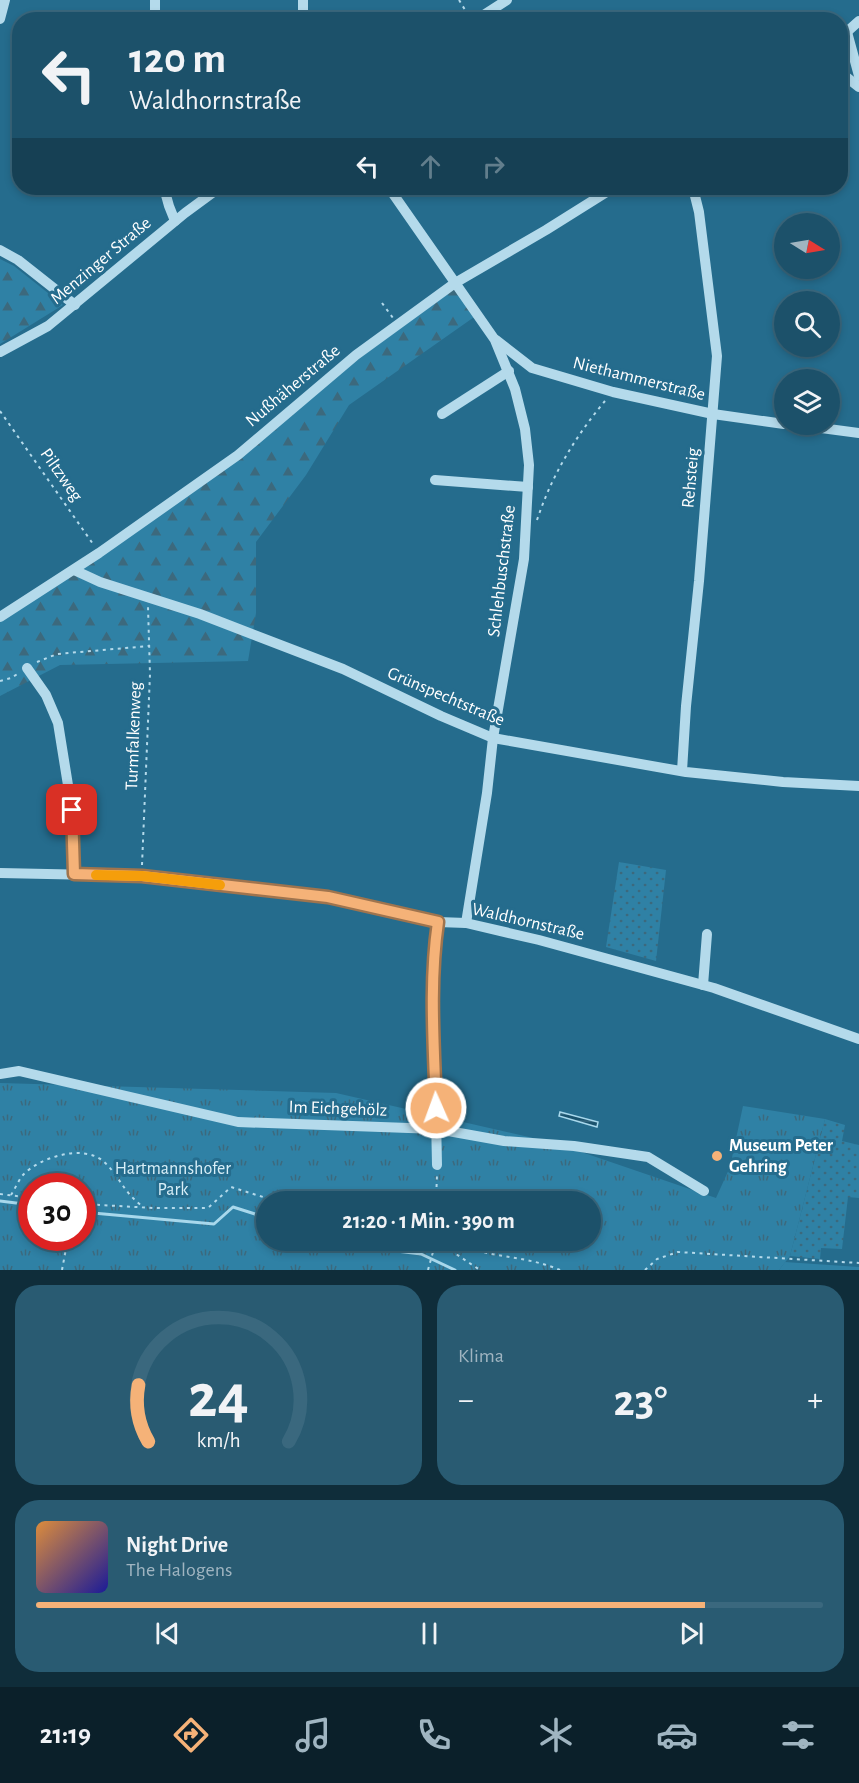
<!DOCTYPE html>
<html lang="de">
<meta charset="utf-8">
<style>
:root{--surface:#1c516a;--page:#295b72;--text:#f1f3f6;--muted:#a0b5c1;--line:#3a687e;--accent:#f5b278}
body{margin:0;font-family:"Alegreya Sans",sans-serif;background:var(--page);color:var(--text);height:100vh;display:flex;flex-direction:column;font-size:22px;white-space:nowrap}
*{box-sizing:border-box;margin:0}
p{font-size:20px;color:var(--muted)}
.icon{flex:none;width:33px;height:33px;fill:none;stroke:currentColor;stroke-width:2;stroke-linecap:round;stroke-linejoin:round}
.map{position:relative;height:1270px;overflow:hidden}
.details{display:flex;flex-direction:column;gap:15px;padding:15px;background:#0f2d3a;flex:1}
.details>*{flex:none}
.guide{position:absolute;left:12px;top:12px;width:836px;height:183px;border-radius:24px;box-shadow:0 3px 9px #0003,0 0 0 2px var(--line);background:#1c516a;color:var(--text);overflow:hidden}
.needle{width:39px;rotate:101deg}
.fabs{position:absolute;left:774px;top:213px;display:grid;gap:12px}
.fabs a{display:grid;place-items:center;width:66px;height:66px;border-radius:50%;background:var(--surface);box-shadow:0 3px 9px #0003,0 0 0 2px var(--line);font-size:30px}
.speed{position:absolute;left:18px;top:1173px;display:flex;gap:12px;font-size:30px;font-weight:700;text-align:center}
.speed>*{display:grid;place-content:center;width:78px;height:78px;border-radius:50%;background:var(--surface);box-shadow:0 3px 9px #0003,0 0 0 2px var(--line);line-height:1}
.speed .limit{border:9px solid #d22;background:#fff;color:#111}
.pin{position:absolute;display:grid;place-items:center;width:51px;height:51px;color:#fff;margin:-26px;border-radius:12px;box-shadow:0 3px 9px #0006}
.me{position:absolute;width:66px;margin:-33px;rotate:358deg;stroke-linejoin:round;filter:drop-shadow(0 0 4px #0008)}
.turn{display:flex;align-items:center;gap:21px;height:126px;padding:0 18px;font-size:27px}
.turn .icon{width:78px;height:78px;stroke-width:2.5}
.turn b{display:block;font-size:42px;line-height:51px}
.lanes{display:flex;align-items:center;height:57px;padding:0 18px;background:#0003;justify-content:center;gap:30px;direction:ltr}
.lanes .off{opacity:.35}
.big{font-size:45px;font-weight:700;line-height:1.1}
.details .card{flex:1;display:flex;flex-direction:column;justify-content:center;gap:9px;min-width:0;padding:0 21px;border-radius:24px;background:var(--page)}
.details .dial{align-items:center;gap:0}
.dial svg{height:156px;overflow:visible;fill:none;stroke:var(--line);stroke-width:7;stroke-linecap:round;text-anchor:middle}
.dial text{fill:var(--text);stroke:none}
.song{display:flex;align-items:center;gap:18px}
.cover{width:72px;height:72px;border-radius:9px;background:linear-gradient(135deg,hsl(30 70% 55%),hsl(240 70% 35%))}
.played{height:6px;border-radius:3px;background:linear-gradient(90deg,var(--accent) 85%,var(--line) 85%)}
.keys{display:flex;justify-content:space-around;direction:ltr}
.heat{display:flex;justify-content:space-between;align-items:center;font-size:33px;direction:ltr}
.details .tiles{flex:1;display:grid;gap:15px;grid-template-columns:1fr 1fr}
.card:last-child{grid-column:span 2}
.trip{position:absolute;left:256px;top:1191px;width:345px;height:60px;border-radius:30px;background:var(--surface);box-shadow:0 3px 9px #0003,0 0 0 2px var(--line);font-weight:700;line-height:60px;text-align:center}
.tab-bar{display:flex;height:96px;justify-content:space-around;align-items:center;background:#0b202a;color:var(--muted)}
.tab-bar .icon{width:42px;height:42px}
.tab-bar .selected{color:var(--accent)}
.tab-bar b{font-size:27px;color:var(--text)}
.map>svg:first-child{display:block}
.grass{fill:url(#grass-dots)}
.forest{fill:url(#forest-firs)}
.park{fill:url(#park-tufts);fill-rule:evenodd}
.pitch{fill:#2f81a5}
.water{fill:url(#water-rules);stroke:#a8d8ec;stroke-width:1.5}
.lines{fill:none;stroke-linecap:round;stroke-linejoin:round}
.stream{stroke:#a8d8ec;stroke-width:3}
.path{stroke:#b4daeb;stroke-width:2;stroke-dasharray:3 4.5;stroke-linecap:butt}
.minor{stroke:#b4daeb;stroke-width:10}
.route-casing{stroke:#9f744e;stroke-width:15}
.route{stroke:#f5b278;stroke-width:10}
.slow{stroke:#f59e0b;stroke-width:10}
.poi-dot{fill:#f5b278;stroke:#256c8d;stroke-width:2}
.labels{text-anchor:middle;dominant-baseline:central;stroke-width:6;stroke-linejoin:round;paint-order:stroke}
.street-label{font-size:18px;fill:#fff;stroke:#256c8d}
.poi-label{font-size:18px;font-weight:bold;fill:#fff;stroke:#256c8d;text-anchor:start}
.park-label{font-size:18px;fill:#d8eff8;stroke:#256c8d}
</style>
<div class="map">
<svg width="859" height="1270" viewBox="0 0 859 1270">
<defs>
<pattern id="grass-dots" width="8" height="8" patternUnits="userSpaceOnUse" patternTransform="scale(1.5)"><rect width="8" height="8" fill="#2f81a5"/><path d="M2 2h.1M6 6h.1" fill="none" stroke="#3c697d" stroke-width="1.8" stroke-linecap="round"/></pattern>
<pattern id="forest-firs" width="22" height="20" patternUnits="userSpaceOnUse" patternTransform="scale(1.5)"><rect width="22" height="20" fill="#2f81a5"/><path d="M5 1l3.5 6h-7zM16 11l3.5 6h-7z" fill="#3c697d"/></pattern>
<pattern id="park-tufts" width="24" height="20" patternUnits="userSpaceOnUse" patternTransform="scale(1.5)"><rect width="24" height="20" fill="#2f81a5"/><path d="M3 7l-1-3M5 7V3M7 7l1-3M15 17l-1-3M17 17v-4M19 17l1-3" fill="none" stroke="#3c697d"/></pattern>
<pattern id="water-rules" width="6" height="5" patternUnits="userSpaceOnUse" patternTransform="scale(1.5)"><rect width="6" height="5" fill="#1a526d"/><path d="M0 2.5h6" fill="none" stroke="#3c6c83"/></pattern>
</defs>
<rect width="100%" height="100%" fill="#256c8d"/>
<g class="grass">
<path d="M619,862L666,870L656,961L606,947Z"/>
<path d="M825,1119L845,1125L842,1141L859,1145V1198L848,1197L842,1249L821,1248L820,1259L790,1256Z"/>
</g>
<g class="forest">
<path d="M0,259L14,266L63,305L0,344Z"/>
<path d="M455,283L477,315L349,405L306,475L256,542V613L248,661L60,665L0,696V617L238,455Z"/>
</g>
<path class="park" d="M0,1083L336,1093L555,1143L716,1198L730,1167L743,1106L825,1119L790,1256L779,1270H0ZM32,1186H82V1238H32ZM267,1202H591V1240H267Z"/>
<path class="pitch" d="M785,1262L859,1267V1270H779Z"/>
<path class="water" d="M560,1112L598,1122L597,1127L559,1116Z"/>
<g class="lines">
<g class="stream">
<path d="M0,1201L32,1205"/>
<path d="M82,1212L214,1224L233,1207L255,1214L267,1231"/>
<path d="M306,1240L421,1254L455,1270"/>
</g>
<g class="path">
<path d="M459,0L467,13"/>
<path d="M382,303L393,318"/>
<path d="M0,411L93,544"/>
<path d="M537,520C552,475 575,437 605,401"/>
<path d="M37,662L57,654L149,646"/>
<path d="M0,681L11,678L19,673"/>
<path d="M142,865L150,674L148,607"/>
<path d="M0,1194L32,1198"/>
<path d="M11,1195C15,1189 18,1181 23,1175C40,1157 83,1144 103,1161C119,1175 123,1192 142,1206"/>
<path d="M436,1202L437,1174"/>
<path d="M82,1204L153,1208H208L231,1187L263,1197L267,1204"/>
<path d="M418,1240C442,1241 464,1248 487,1253C512,1258 537,1260 560,1270"/>
<path d="M438,1242L480,1270"/>
<path d="M62,1270L68,1238"/>
<path d="M428,1270L436,1241"/>
<path d="M645,1270L657,1259L678,1252L859,1263"/>
</g>
<g class="minor">
<path d="M155,0V20"/>
<path d="M303,0V20"/>
<path d="M0,19L5,0"/>
<path d="M476,20L507,0"/>
<path d="M847,32L859,76"/>
<path d="M840,38L859,21"/>
<path d="M840,72L859,87"/>
<path d="M164,188L169,206L175,221"/>
<path d="M389,188L495,340L515,389L525,429L529,465L524,559L493,738L487,793L466,923"/>
<path d="M0,250L18,260L75,305"/>
<path d="M496,340L532,368L613,392L713,414L784,424"/>
<path d="M0,352L48,326L185,213L219,188"/>
<path d="M442,414L509,371"/>
<path d="M791,424L859,433"/>
<path d="M435,480L528,487"/>
<path d="M74,570L100,582L200,614L343,669L441,716L493,738L686,772L783,782L859,786"/>
<path d="M0,617L99,553L238,455L356,355L455,283L546,230L613,188"/>
<path d="M27,668L46,695L58,723L72,810L74,875"/>
<path d="M682,771L686,706L699,581L717,356L699,212L693,188"/>
<path d="M0,873L142,876L328,897L438,922L466,923L539,940L714,988L859,1039"/>
<path d="M703,985L707,934"/>
<path d="M0,1074L19,1071L238,1122L437,1129L504,1141L574,1146L648,1157L704,1191"/>
<path d="M437,1165L434,1022L435,946L438,922"/>
</g>
</g>
<g class="lines">
<defs>
<path id="route" d="M72,810L74,874L142,876L328,897L438,922C429,983 434,1046 436,1108"/>
</defs>
<use href="#route" class="route-casing"/>
<use href="#route" class="route"/>
<path class="slow" d="M96,875L142,876L220,885"/>
</g>
<circle class="poi-dot" cx="717" cy="1156" r="6"/>
<g class="labels">
<g class="street-label">
<text transform="translate(101 261) rotate(-40)">Menzinger Straße</text>
<text transform="translate(639 379) rotate(14)">Niethammerstraße</text>
<text transform="translate(293 386) rotate(-40)">Nußhäherstraße</text>
<text transform="translate(61 475) rotate(55)">Piltzweg</text>
<text transform="translate(691 478) rotate(-85)">Rehsteig</text>
<text transform="translate(502 571) rotate(-83)">Schlehbuschstraße</text>
<text transform="translate(446 697) rotate(23)">Grünspechtstraße</text>
<text transform="translate(134 736) rotate(-88)">Turmfalkenweg</text>
<text transform="translate(528 922) rotate(13)">Waldhornstraße</text>
<text transform="translate(338 1109) rotate(2)">Im Eichgehölz</text>
</g>
<g class="poi-label">
<text x="729" y="1146">Museum Peter<tspan x="729" dy="21">Gehring</tspan></text>
</g>
<g class="park-label">
<text x="173" y="1169">Hartmannshofer<tspan x="173" dy="21">Park</tspan></text>
</g>
</g>
</svg>
<div class="fabs">
<a><svg class="needle" viewBox="-14 -14 28 28"><path d="M0-13l5 13h-10z" fill="#e53935"/><path d="M0 13l5-13h-10z" fill="#a0b5c1"/></svg></a>
<a><svg class="icon" aria-label="search" viewBox="0 0 24 24"><circle cx="10" cy="10" r="6"/><path d="M15 15l6 6"/></svg></a>
<a><svg class="icon" aria-label="layers" viewBox="0 0 24 24"><path d="M12 4l9 5-9 5-9-5zM3 14l9 5 9-5"/></svg></a>
</div>
<div class="speed"><div class="limit">30</div></div>
<div class="pin" style="left:72px;top:810px;background:#d93025"><svg class="icon" aria-label="arrive" viewBox="0 0 24 24"><path d="M6 21V4h12l-3 4 3 4H6"/></svg></div>
<svg class="me" style="left:436px;top:1108px" viewBox="-20 -20 40 40"><circle r="17" fill="#f5b278" stroke="#fff" stroke-width="3"/><path d="M0-11L8 9 0 5-8 9z" fill="#fff"/></svg>
<div class="trip">21:20 · 1 Min. · 390 m</div>
<div class="guide">
<div class="turn"><svg class="icon" aria-label="left" viewBox="0 0 24 24"><path d="M17 20v-9H6M10 6l-5 5 5 5"/></svg><div><b>120 m</b>Waldhornstraße</div></div>
<div class="lanes"><svg class="icon" aria-label="left" viewBox="0 0 24 24"><path d="M17 20v-9H6M10 6l-5 5 5 5"/></svg><svg class="icon off" aria-label="ahead" viewBox="0 0 24 24"><path d="M12 20V5M6 11l6-6 6 6"/></svg><svg class="icon off" aria-label="right" viewBox="0 0 24 24"><path d="M7 20v-9h11M14 6l5 5-5 5"/></svg></div>
</div>
</div>
<section class="details">
<div class="tiles">
<div class="card dial"><svg viewBox="0 0 100 80">
<path d="M14 69A42 42 0 1 1 86 69"/>
<path d="M14 69A42 42 0 0 1 9 40" stroke="#f5b278"/>
<text x="50" y="56" font-size="32" font-weight="700">24</text>
<text x="50" y="72" font-size="11">km/h</text>
</svg></div>
<div class="card"><p>Klima</p>
<div class="heat"><a>−</a><b class="big">23°</b><a>+</a></div>
</div>
<div class="card">
<div class="song"><i class="cover"></i><div><b>Night Drive</b><p>The Halogens</p></div></div>
<div class="played"></div>
<div class="keys"><svg class="icon" aria-label="previous" viewBox="0 0 24 24"><path d="M18 5L8 12l10 7zM5 5v14"/></svg><svg class="icon" aria-label="pause" viewBox="0 0 24 24"><path d="M8 5v14M16 5v14"/></svg><svg class="icon" aria-label="next" viewBox="0 0 24 24"><path d="M6 5l10 7-10 7zM19 5v14"/></svg></div>
</div>
</div>
</section>
<nav class="tab-bar">
<b>21:19</b>
<svg class="icon selected" aria-label="directions" viewBox="0 0 24 24"><path d="M12 3l9 9-9 9-9-9zM9 14v-3h6M13 9l2 2-2 2"/></svg>
<svg class="icon" aria-label="music" viewBox="0 0 24 24"><path d="M9 18V5l10-2v13"/><circle cx="6" cy="18" r="3"/><circle cx="16" cy="16" r="3"/></svg>
<svg class="icon" aria-label="phone" viewBox="0 0 24 24"><path d="M5 4h4l2 5-3 2q2 4 5 5l2-3 5 2v4C11 20 4 13 5 4z"/></svg>
<svg class="icon" aria-label="climate" viewBox="0 0 24 24"><path d="M12 3v18M4 7l16 10M4 17L20 7"/></svg>
<svg class="icon" aria-label="car" viewBox="0 0 24 24"><path d="M5 17H2v-5l4-1 3-4h7l3 4 3 1v5h-3M9 17h6M6 11h13"/><circle cx="7" cy="17" r="2"/><circle cx="17" cy="17" r="2"/></svg>
<svg class="icon" aria-label="filters" viewBox="0 0 24 24"><path d="M4 7h16M4 17h16"/><circle cx="9" cy="7" r="2"/><circle cx="15" cy="17" r="2"/></svg>
</nav>
